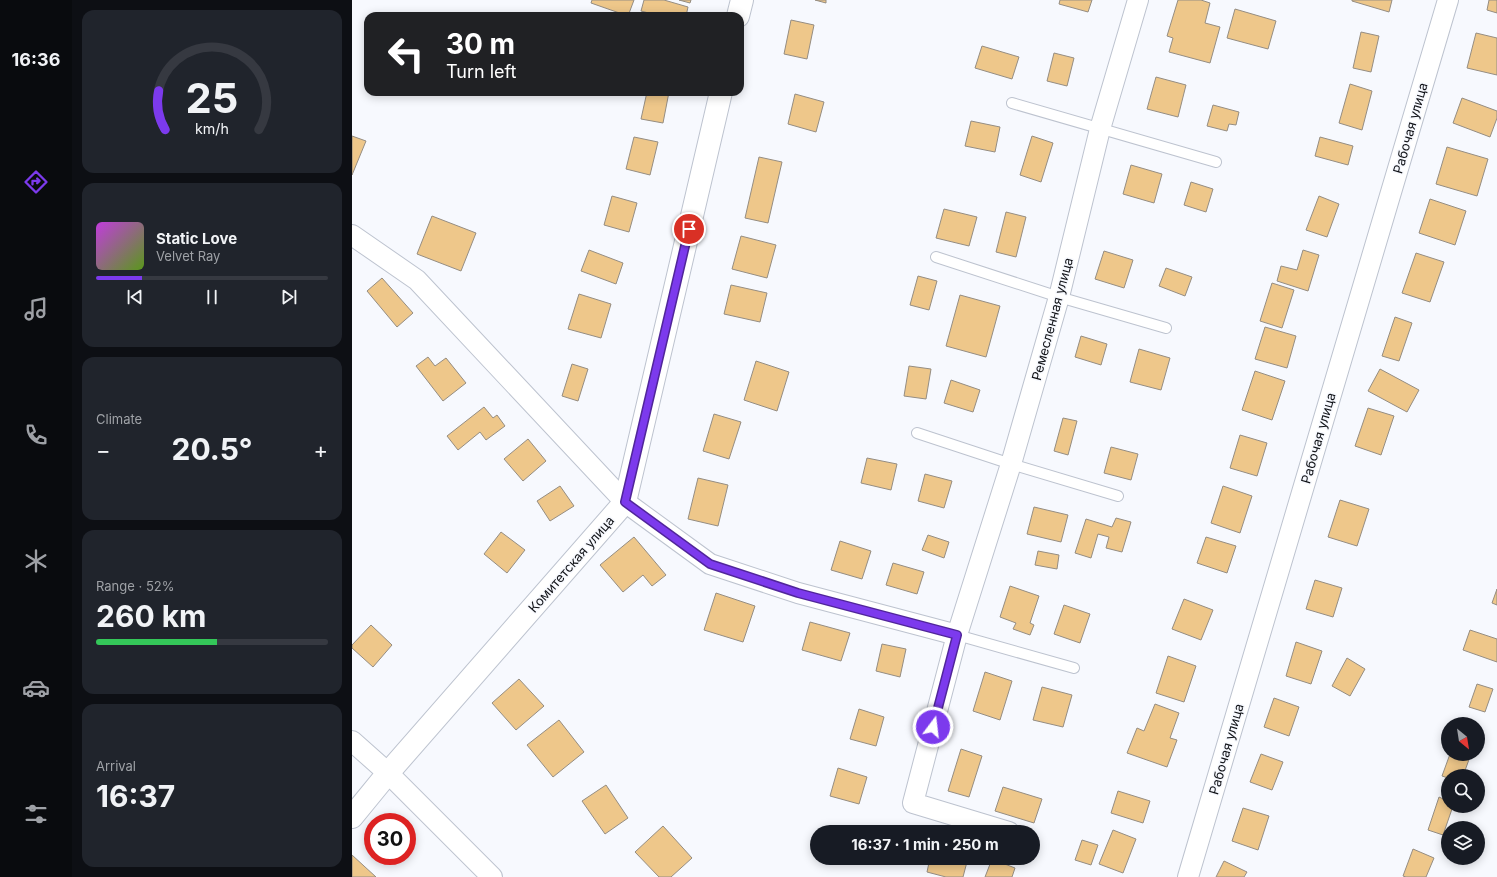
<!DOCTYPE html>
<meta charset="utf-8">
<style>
:root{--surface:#171b24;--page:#20242c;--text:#f1f3f6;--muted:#9ea1a6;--line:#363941;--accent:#7c3aed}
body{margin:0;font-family:Inter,sans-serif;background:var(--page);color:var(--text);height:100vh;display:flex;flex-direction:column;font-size:15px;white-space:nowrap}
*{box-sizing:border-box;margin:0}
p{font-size:13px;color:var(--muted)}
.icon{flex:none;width:22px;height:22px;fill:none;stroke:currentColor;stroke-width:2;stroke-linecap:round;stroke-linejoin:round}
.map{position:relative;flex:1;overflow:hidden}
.drawer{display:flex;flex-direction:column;gap:10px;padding:10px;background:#0d0f14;width:280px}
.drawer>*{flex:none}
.banner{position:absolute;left:12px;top:12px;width:380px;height:84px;border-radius:12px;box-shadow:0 2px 10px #0003;background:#202124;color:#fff;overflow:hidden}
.needle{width:26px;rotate:150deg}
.fabs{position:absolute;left:1089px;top:717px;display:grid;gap:8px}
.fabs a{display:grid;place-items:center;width:44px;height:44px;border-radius:50%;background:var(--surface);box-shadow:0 2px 10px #0003;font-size:20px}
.speed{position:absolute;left:12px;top:813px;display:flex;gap:8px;font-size:20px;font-weight:700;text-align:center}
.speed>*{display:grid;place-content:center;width:52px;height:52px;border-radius:50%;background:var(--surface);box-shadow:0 2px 10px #0003;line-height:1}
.speed .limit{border:6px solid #d22;background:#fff;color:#111}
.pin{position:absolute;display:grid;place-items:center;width:34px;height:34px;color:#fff;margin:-17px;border:2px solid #fff;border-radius:50%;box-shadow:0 1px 4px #0007}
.me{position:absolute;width:44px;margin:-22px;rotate:15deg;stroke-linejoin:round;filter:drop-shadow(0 0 3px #0008)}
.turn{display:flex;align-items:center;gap:14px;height:84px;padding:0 16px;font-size:18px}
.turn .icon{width:52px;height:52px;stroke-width:2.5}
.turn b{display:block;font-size:28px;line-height:34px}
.big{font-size:30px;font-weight:700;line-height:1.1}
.drawer .widget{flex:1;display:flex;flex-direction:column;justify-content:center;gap:6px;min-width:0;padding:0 14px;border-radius:12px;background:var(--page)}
.drawer .dial{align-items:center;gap:0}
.dial svg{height:104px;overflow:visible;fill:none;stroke:var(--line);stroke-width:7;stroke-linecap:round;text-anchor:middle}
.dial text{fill:var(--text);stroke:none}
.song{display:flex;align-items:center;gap:12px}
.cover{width:48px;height:48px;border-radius:6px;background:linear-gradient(135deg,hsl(290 70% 55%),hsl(90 70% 35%))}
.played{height:4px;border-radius:2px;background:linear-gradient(90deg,var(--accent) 20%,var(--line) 20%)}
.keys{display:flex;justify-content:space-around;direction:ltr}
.heat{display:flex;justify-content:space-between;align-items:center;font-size:22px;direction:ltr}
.charge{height:6px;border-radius:3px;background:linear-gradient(90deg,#34c759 52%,var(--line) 0)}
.trip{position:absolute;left:458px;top:825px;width:230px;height:40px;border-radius:20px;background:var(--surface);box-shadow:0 2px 10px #0003;font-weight:700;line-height:40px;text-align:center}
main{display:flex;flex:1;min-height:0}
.tabs{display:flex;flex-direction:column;width:72px;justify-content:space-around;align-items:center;background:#090b0e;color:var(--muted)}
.tabs .icon{width:28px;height:28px}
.tabs .on{color:var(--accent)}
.tabs b{font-size:18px;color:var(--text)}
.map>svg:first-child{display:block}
.building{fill:#eec78a;stroke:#958d82}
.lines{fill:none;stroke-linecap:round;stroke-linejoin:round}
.service-casing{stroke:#bdc3cf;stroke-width:12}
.minor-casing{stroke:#bdc3cf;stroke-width:22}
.tertiary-casing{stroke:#bdc3cf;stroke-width:24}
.service{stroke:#fff;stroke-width:10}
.minor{stroke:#fff;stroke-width:20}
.tertiary{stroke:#fff;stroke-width:22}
.route-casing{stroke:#51269a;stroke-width:10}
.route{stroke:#7c3aed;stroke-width:7}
.labels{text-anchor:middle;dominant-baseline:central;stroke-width:3;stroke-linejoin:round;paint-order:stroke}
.street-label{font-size:13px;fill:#101217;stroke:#f7f9fe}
</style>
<main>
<nav class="tabs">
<b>16:36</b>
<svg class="icon on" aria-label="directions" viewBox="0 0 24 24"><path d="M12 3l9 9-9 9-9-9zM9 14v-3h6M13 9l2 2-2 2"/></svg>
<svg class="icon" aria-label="music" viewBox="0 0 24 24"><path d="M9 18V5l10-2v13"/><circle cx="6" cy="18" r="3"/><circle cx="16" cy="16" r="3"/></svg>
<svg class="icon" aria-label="phone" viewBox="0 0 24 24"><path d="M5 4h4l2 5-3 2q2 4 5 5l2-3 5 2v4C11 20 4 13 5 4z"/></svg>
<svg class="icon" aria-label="climate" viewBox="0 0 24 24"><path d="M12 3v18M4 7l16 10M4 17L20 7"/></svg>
<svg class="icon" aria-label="car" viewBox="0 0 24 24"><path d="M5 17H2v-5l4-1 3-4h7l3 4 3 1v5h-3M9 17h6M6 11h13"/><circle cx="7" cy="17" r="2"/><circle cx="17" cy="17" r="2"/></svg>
<svg class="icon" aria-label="filters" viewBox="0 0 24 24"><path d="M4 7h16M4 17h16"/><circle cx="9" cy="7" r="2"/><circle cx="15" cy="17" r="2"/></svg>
</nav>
<section class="drawer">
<div class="widget dial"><svg viewBox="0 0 100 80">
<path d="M14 69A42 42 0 1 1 86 69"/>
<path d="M14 69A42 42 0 0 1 9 39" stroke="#7c3aed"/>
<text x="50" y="56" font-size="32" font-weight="700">25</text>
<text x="50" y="72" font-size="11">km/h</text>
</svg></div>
<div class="widget">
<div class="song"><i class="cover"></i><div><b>Static Love</b><p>Velvet Ray</p></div></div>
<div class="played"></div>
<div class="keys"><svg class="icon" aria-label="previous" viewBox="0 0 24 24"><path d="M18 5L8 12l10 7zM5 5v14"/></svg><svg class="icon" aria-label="pause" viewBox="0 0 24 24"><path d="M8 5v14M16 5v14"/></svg><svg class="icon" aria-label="next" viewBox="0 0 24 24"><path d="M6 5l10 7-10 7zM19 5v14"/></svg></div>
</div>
<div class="widget"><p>Climate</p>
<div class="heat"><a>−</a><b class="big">20.5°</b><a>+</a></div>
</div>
<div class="widget"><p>Range · 52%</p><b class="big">260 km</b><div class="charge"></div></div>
<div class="widget"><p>Arrival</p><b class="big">16:37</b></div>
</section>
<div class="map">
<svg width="1145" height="877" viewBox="0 0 1145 877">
<rect width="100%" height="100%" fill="#f7f9fe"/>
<g class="building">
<path d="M240,0H282L276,16L239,3Z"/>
<path d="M292,0H312L336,7L334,16H308L289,11Z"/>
<path d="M327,0H339L338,3Z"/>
<path d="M463,0H474V3Z"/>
<path d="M708,0H740L736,12L707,4Z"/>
<path d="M826,0H849L858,3L853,23L868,27L858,63L817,52L821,38L815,36Z"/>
<path d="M1000,0H1040L1037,12L1000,1Z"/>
<path d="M1137,0H1145V13L1135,10Z"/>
<path d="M883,9L924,21L916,49L875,38Z"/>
<path d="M439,20L462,25L455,59L432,54Z"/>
<path d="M1009,32L1027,36L1019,72L1001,68Z"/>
<path d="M1124,33L1145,38V75L1115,68Z"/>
<path d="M630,46L667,57L660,79L623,68Z"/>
<path d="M702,53L722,58L715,86L695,81Z"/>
<path d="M804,77L834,85L826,117L795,109Z"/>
<path d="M998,84L1020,91L1010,130L987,123Z"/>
<path d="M295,92H317L311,123L289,119Z"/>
<path d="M443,94L472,102L464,132L436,124Z"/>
<path d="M1110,98L1145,111V118L1138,137L1101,123Z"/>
<path d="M861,105L887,112L884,125L877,124L875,131L855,126Z"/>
<path d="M619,121L648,127L643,152L613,146Z"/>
<path d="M0,136L14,141L0,175Z"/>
<path d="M680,136L701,143L689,182L668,175Z"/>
<path d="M282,137L306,142L298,175L274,169Z"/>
<path d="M968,137L1001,146L996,165L963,156Z"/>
<path d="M1095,147L1136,159L1125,196L1084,184Z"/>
<path d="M407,157L430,162L416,223L393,218Z"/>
<path d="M779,165L810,174L802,203L771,194Z"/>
<path d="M839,182L861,189L854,212L832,205Z"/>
<path d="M260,196L285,203L277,232L252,225Z"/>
<path d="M967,196L987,204L975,237L954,230Z"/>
<path d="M1078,199L1114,211L1103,245L1067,233Z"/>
<path d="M592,209L625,217L617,246L584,238Z"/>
<path d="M654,212L674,217L664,257L644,252Z"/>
<path d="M80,216L124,233L109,271L65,254Z"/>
<path d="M389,236L424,245L415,278L380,269Z"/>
<path d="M237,250L271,263L264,284L229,271Z"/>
<path d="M951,250L967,255L956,291L925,281L929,266L945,270Z"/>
<path d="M752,251L781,260L772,288L743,279Z"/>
<path d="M1064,253L1092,262L1078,302L1050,293Z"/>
<path d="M814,268L840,277L833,296L807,286Z"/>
<path d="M566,276L585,281L577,310L558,305Z"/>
<path d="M30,278L61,313L45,327L15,291Z"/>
<path d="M920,283L942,290L930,328L908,321Z"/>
<path d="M379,285L415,293L408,322L372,314Z"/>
<path d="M227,294L259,304L249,338L216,329Z"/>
<path d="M608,295L648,306L634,357L594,346Z"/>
<path d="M1043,317L1060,323L1047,361L1030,356Z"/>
<path d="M913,327L944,336L935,368L903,359Z"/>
<path d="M729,336L755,344L749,365L723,357Z"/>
<path d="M787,349L818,358L809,390L778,382Z"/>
<path d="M76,357L83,366L94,358L114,383L91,401L64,366Z"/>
<path d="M404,361L437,372L425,411L392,400Z"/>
<path d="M220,364L236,369L226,401L210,396Z"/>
<path d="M557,366L579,369L574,399L552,396Z"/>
<path d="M1028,369L1067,390L1055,412L1016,391Z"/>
<path d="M903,371L933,381L920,420L890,410Z"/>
<path d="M599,380L628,390L621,412L592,403Z"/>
<path d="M132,407L141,418L145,415L153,426L134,440L128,432L106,450L95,436Z"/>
<path d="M1016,408L1042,416L1029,455L1003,446Z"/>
<path d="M362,414L389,422L377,459L351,451Z"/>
<path d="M711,418L725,421L716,455L702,451Z"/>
<path d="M888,435L915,443L905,476L878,468Z"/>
<path d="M176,439L194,461L171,481L152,459Z"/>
<path d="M759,447L786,454L779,480L752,473Z"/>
<path d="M515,458L545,464L539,490L509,483Z"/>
<path d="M573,474L600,481L592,508L566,501Z"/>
<path d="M346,478L376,485L366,526L336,519Z"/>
<path d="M208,486L222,506L198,521L185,501Z"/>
<path d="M871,486L900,496L888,533L859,523Z"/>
<path d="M988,500L1017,509L1005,546L976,537Z"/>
<path d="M682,507L716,515L709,542L675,534Z"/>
<path d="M764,518L779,522L770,552L754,548L757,537L746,534L739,558L723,553L734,519L760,527Z"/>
<path d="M149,532L173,550L155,573L132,554Z"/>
<path d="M576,535L597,542L592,558L570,550Z"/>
<path d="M282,537L314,575L300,586L291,575L271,592L248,565Z"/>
<path d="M854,537L884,546L875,573L845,563Z"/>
<path d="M488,541L519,551L510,579L479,570Z"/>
<path d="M686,551L707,555L705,569L683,565Z"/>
<path d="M541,563L572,572L565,594L534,585Z"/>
<path d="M963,580L990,588L981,617L954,609Z"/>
<path d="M658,586L687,596L678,623L682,625L678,635L661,629L664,623L648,617Z"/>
<path d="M1145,589V605L1140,603Z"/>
<path d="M364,593L403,606L391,642L352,630Z"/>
<path d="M832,599L861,610L849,640L820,629Z"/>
<path d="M712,605L738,614L728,643L702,634Z"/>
<path d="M458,622L498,633L489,661L450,650Z"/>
<path d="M19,625L40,645L21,667L0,648V645Z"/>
<path d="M1118,630L1145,639V662L1111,650Z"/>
<path d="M944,642L970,651L959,684L934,676Z"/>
<path d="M530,644L554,649L548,677L524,671Z"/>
<path d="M816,656L844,666L832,702L804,693Z"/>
<path d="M995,658L1013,669L998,696L980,686Z"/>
<path d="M633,672L660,681L648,720L621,711Z"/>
<path d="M167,679L192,706L164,730L140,703Z"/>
<path d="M1125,684L1141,689L1133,712L1117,707Z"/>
<path d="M690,687L720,695L711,727L681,720Z"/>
<path d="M922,698L947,707L937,736L912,727Z"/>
<path d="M803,704L827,713L818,738L825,740L815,767L775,753L785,728L792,731Z"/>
<path d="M507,709L532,717L524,746L498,739Z"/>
<path d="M207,720L232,752L201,777L175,745Z"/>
<path d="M609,749L630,756L617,797L596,791Z"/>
<path d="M909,754L931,762L920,790L898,782Z"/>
<path d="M1098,754H1119L1111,776H1096V778L1090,776Z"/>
<path d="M486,768L515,777L507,804L478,796Z"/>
<path d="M254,785L276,818L253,834L230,801Z"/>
<path d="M651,787L690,799L682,823L643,811Z"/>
<path d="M766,791L798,801L791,823L759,813Z"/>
<path d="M1087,797L1096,801V806H1101L1091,835L1076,830Z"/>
<path d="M891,808L917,816L906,850L880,841Z"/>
<path d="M311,826L340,858L319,877H307L283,852Z"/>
<path d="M761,830L784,839L771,873L747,864Z"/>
<path d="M730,840L746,845L739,865L723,860Z"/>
<path d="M1061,849L1082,858L1074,877H1054L1051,876Z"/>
<path d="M0,855L24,877H0Z"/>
<path d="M578,858H616L611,877H594L575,872Z"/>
<path d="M640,859L663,868L660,877H633Z"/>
<path d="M872,861L895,872L892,877H864Z"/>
</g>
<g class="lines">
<defs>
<g id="service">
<path d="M660,103L864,162"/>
<path d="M584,257L707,297L814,328"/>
<path d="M565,433L659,464L766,496"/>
<path d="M605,635L722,668"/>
</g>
<g id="minor">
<path d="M0,235L65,280L273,502L358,564L446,593L605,635L561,803L657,832"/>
<path d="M605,635L659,464L707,297L748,129L786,0"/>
<path d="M0,741L36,773L140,877"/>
<path d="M836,877L1096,0"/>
</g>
<g id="tertiary">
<path d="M386,16L390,0"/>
<path d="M0,817L36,773L273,502L369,92"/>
</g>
</defs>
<use href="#service" class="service-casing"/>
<use href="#minor" class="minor-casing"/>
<use href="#tertiary" class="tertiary-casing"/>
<use href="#service" class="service"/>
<use href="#minor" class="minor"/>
<use href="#tertiary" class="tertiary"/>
</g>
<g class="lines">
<defs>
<path id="route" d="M337,229L273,502L358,564L446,593L605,635L581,727"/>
</defs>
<use href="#route" class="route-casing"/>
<use href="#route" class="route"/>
</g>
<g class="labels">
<g class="street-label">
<text transform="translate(1058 128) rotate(-74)">Рабочая улица</text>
<text transform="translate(700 319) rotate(-75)">Ремесленная улица</text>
<text transform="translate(966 438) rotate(-74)">Рабочая улица</text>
<text transform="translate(219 564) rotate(-49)">Комитетская улица</text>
<text transform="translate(874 749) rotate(-74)">Рабочая улица</text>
</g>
</g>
</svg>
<div class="fabs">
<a><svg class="needle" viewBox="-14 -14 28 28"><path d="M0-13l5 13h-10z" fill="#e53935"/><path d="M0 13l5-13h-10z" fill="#9ea1a6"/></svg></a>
<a><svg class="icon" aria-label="search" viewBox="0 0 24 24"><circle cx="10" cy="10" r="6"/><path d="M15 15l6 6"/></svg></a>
<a><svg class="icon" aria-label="layers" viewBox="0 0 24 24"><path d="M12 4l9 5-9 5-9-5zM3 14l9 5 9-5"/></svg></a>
</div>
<div class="speed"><div class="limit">30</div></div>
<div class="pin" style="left:337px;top:229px;background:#d93025"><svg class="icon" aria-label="arrive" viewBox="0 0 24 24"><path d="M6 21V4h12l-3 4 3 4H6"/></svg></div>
<svg class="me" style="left:581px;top:727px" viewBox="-20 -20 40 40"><circle r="17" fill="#7c3aed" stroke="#fff" stroke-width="3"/><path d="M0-11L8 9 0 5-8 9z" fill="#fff"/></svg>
<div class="trip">16:37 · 1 min · 250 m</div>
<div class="banner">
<div class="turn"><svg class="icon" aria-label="left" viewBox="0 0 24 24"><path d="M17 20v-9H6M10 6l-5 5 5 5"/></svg><div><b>30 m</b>Turn left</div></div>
</div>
</div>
</main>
